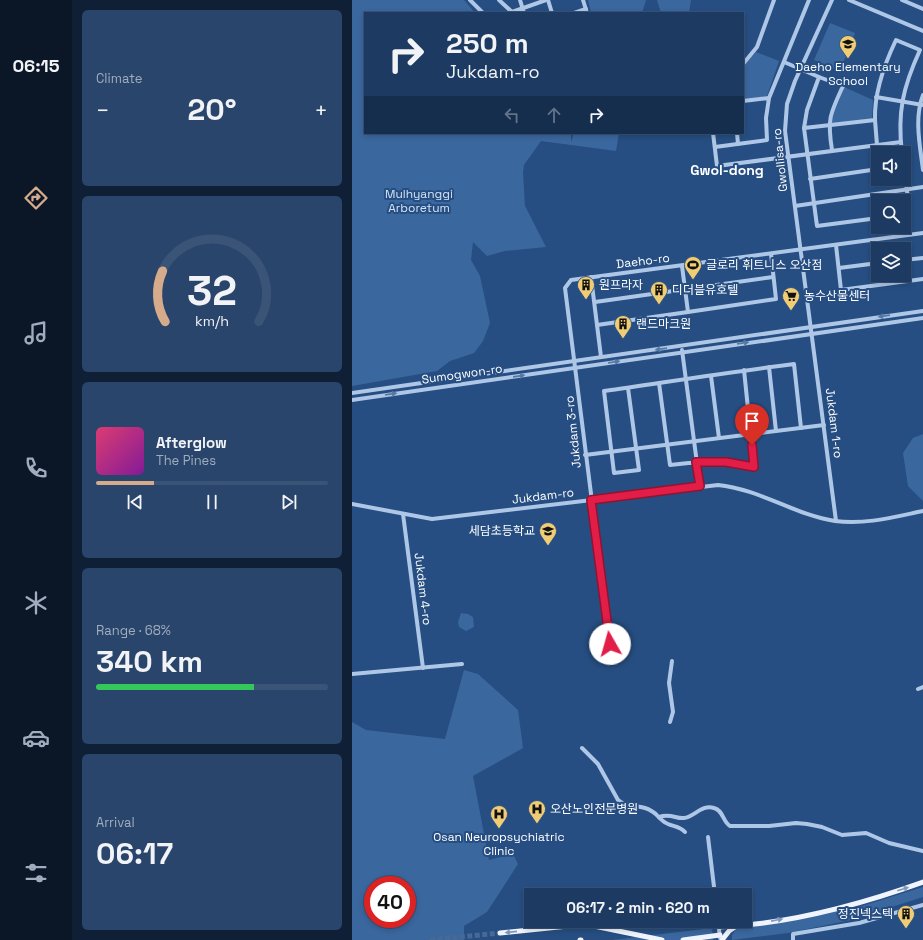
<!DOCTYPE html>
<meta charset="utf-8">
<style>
:root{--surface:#1c3a62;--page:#29456b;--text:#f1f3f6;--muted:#a0adbe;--line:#3a5477;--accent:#d6ab8b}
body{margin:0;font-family:"Space Grotesk","Noto Sans KR",sans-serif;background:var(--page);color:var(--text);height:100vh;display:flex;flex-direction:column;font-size:15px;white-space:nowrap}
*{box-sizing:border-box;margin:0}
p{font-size:13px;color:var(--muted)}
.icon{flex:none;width:22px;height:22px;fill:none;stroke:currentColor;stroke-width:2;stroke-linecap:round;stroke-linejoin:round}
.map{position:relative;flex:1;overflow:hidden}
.side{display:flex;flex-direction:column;gap:10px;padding:10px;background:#0f2036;width:280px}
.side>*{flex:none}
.guide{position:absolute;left:12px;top:12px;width:380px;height:122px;border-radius:0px;box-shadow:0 2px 6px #0003,0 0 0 1px var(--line);background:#1c3a62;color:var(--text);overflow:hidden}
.controls{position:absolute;left:519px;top:146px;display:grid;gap:8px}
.controls a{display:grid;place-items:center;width:40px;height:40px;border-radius:0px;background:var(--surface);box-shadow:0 2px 6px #0003,0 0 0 1px var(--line);font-size:20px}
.speed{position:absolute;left:12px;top:876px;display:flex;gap:8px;font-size:20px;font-weight:700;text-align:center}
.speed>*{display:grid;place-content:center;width:52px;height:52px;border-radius:50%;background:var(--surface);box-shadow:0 2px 6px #0003,0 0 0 1px var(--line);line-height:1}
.speed .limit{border:6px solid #d22;background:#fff;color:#111}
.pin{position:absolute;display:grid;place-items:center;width:34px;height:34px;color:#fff;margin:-41px -17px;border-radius:50% 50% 50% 0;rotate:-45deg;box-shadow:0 0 4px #0007}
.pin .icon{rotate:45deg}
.me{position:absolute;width:44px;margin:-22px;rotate:353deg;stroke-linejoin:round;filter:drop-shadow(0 0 3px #0008)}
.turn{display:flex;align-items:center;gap:14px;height:84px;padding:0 16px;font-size:18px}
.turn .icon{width:52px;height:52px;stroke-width:2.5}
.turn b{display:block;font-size:28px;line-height:34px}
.lanes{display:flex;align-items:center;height:38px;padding:0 16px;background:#0003;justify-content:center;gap:20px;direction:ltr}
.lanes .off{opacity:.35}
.big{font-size:30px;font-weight:700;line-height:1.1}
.side .tile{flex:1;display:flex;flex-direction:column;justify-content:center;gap:6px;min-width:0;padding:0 14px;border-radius:6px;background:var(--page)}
.side .dial{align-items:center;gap:0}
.dial svg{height:104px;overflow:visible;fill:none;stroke:var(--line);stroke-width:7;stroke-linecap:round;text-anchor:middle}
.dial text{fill:var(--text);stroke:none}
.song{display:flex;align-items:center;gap:12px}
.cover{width:48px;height:48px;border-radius:6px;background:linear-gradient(135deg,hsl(340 70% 55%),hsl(290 70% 35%))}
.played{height:4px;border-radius:2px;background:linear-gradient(90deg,var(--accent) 25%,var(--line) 25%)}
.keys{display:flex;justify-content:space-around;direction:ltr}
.heat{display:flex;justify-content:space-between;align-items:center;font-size:22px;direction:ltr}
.charge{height:6px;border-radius:3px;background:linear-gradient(90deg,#34c759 68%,var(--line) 0)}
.trip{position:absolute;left:172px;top:888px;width:228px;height:40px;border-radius:0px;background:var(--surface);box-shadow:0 2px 6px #0003,0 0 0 1px var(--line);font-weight:700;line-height:40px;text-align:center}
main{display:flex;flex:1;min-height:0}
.tab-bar{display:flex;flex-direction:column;width:72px;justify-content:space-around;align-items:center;background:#0b1727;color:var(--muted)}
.tab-bar .icon{width:28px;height:28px}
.tab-bar .on{color:var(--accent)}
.tab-bar b{font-size:18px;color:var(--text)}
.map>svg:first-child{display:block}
.green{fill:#3b679f;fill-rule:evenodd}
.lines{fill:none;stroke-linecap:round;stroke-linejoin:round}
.major-tunnel{stroke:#476995;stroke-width:5;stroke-dasharray:5 2.5;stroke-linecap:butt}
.minor{stroke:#afc7e7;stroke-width:4}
.major{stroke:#f0f5fd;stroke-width:5}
.oneway{fill:#5678a5}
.oneway2{fill:#8199b9}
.route-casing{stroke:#92132f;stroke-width:10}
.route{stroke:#e11d48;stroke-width:7}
.labels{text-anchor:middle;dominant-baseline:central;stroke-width:4;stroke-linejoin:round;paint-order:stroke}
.poi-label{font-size:12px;fill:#fff;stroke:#264e82;text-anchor:start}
.street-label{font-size:12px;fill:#fff;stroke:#264e82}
.park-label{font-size:12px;fill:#d2e2f5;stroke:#264e82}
.quarter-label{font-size:14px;font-weight:bold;fill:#fff;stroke:#264e82}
</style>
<main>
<nav class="tab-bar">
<b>06:15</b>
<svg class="icon on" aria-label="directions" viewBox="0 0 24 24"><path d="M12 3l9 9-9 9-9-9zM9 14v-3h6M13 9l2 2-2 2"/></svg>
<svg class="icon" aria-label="music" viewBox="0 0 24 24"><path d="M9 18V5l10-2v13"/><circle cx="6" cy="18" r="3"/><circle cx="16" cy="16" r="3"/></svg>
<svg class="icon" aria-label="phone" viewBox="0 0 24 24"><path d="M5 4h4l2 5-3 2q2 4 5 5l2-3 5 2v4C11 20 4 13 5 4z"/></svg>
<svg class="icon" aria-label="climate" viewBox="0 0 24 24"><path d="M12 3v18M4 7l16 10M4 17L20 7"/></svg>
<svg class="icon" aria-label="car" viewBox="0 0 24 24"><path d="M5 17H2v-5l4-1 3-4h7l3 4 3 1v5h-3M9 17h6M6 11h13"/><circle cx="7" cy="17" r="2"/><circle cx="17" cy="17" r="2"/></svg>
<svg class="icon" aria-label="filters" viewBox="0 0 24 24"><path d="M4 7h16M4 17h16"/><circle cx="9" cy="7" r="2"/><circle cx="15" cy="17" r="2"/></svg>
</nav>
<section class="side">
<div class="tile"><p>Climate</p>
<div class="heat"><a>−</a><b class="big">20°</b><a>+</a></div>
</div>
<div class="tile dial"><svg viewBox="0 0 100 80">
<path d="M14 69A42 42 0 1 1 86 69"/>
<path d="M14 69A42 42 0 0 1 12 30" stroke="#d6ab8b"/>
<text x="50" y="56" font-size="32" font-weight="700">32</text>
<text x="50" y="72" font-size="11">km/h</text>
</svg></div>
<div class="tile">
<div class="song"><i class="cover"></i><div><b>Afterglow</b><p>The Pines</p></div></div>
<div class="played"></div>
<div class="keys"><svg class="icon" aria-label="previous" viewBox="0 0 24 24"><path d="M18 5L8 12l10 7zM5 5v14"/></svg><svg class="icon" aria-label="pause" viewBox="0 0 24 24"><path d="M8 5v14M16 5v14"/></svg><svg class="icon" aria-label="next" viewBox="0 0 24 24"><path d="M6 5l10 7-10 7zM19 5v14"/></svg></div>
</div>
<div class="tile"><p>Range · 68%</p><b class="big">340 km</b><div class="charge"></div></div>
<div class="tile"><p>Arrival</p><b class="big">06:17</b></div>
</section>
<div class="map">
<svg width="571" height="940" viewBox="0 0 571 940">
<rect width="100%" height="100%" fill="#264e82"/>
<g class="green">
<path d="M0,0H112L123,13H13V133H219V142L222,133H267L264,151L189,141L172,165L171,173L173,206L194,247L153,251L135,256L121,242L119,260L128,276L138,323L131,341L122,353L98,361L85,371L0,386Z"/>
<path d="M236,0H294L290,13H239Z"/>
<path d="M305,0H339L337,13H309Z"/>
<path d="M478,23L503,33L488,71L462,60Z"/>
<path d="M404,52L427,61L415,96L391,100V67Z"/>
<path d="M492,87L521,100L520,119L479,125L480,112Z"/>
<path d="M571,434V501L556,486L551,453L561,438Z"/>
<path d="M109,613L116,614L121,617L122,627L114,631L107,627L106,622Z"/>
<path d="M112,670L126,674L166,710L171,748L121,776L137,860L161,854L166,864L135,912L112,926V940H0V722L14,730L93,739ZM21,885H55V919H21Z"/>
<path d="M571,887V897L499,920L436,933L380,940V935L384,929L510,906Z"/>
<path d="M360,928L361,940H260Z"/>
</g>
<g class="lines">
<path class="major-tunnel" d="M78,940L148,933"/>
<g class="minor">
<path d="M118,0L131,13"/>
<path d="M147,0L160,12L194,0"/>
<path d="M168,0L172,13"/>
<path d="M196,0L200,13"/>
<path d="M231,0L235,13"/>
<path d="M480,0L443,81L435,104L433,131L484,521"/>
<path d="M497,0L571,31"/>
<path d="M550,0L571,9"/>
<path d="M222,13L234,9"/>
<path d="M432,62L467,77L455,110L452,128L523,120C522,92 532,65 544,40L568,50C551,87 545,113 550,153"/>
<path d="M391,64L405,47L422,0"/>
<path d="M467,77L491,86C478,114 475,119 480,150"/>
<path d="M571,95C562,118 568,146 571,170"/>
<path d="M524,97L571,105"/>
<path d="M417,98L457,0"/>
<path d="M523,120L525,145"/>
<path d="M452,128L465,226L526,218"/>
<path d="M361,133L365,166L549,142"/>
<path d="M385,133L386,144"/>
<path d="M363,147L415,140L414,118L417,98L391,101"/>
<path d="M552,168L558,214L552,215"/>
<path d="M458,179L526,169"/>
<path d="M443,206L571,187"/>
<path d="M484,245L489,290L571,279"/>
<path d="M552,260L571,258"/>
<path d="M330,266L336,312L424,299L419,254"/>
<path d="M487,268L526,263"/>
<path d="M239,277L249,357"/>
<path d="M243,302L421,277"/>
<path d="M245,325L336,312"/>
<path d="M330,350L348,486"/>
<path d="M417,367L424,431"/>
<path d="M359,376L367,438"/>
<path d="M307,383L318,465C349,461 372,462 402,467L392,370"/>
<path d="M276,388L287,470L262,473L252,391C315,382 378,372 442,364L449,428"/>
<path d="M0,393L571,311"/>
<path d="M0,400L571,318"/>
<path d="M233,455L472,425"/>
<path d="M0,504L80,519L366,485C407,489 443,515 483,521C513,525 542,517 571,511"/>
<path d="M51,514L71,668"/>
<path d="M258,644L213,288L219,280L571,233"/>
<path d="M0,674L110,664"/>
<path d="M566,689L571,687"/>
<path d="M318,722L321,712L317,683L320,661"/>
<path d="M230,748L246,764L266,800C274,807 283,805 293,808C305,812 303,815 311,821C318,827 327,825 333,832"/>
<path d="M307,817C319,813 324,819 332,818C342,817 350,804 362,808C371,810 371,822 378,826H417L444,823L455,824L470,827L490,835L514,833L537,843L571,851"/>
<path d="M356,837L363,895"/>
<path d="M366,921L368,938"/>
<path d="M441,940V934L507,923L571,905"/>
</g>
<g class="major">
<path d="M367,927C436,924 507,905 571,882"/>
<path d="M148,933L226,925L242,926L310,940"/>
<path d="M228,940H229"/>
<path d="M331,940L368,935"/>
<path d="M370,940L377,931L383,927"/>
</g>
</g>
<defs><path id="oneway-solid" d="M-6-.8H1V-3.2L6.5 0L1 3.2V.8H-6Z"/></defs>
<g class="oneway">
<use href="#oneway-solid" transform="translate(532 316) rotate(172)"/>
<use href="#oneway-solid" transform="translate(391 343) rotate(-8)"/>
<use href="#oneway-solid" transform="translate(309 349) rotate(172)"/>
<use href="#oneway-solid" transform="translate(262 362) rotate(-8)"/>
<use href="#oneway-solid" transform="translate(167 376) rotate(-8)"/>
<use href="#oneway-solid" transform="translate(39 394) rotate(-8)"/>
</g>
<g class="oneway2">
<use href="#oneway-solid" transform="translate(551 889) rotate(-17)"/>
<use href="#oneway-solid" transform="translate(425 920) rotate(-11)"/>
<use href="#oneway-solid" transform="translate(159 932) rotate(174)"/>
</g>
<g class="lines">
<defs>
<path id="route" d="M258,644L239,500L348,486L344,462H374L402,467L400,445"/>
</defs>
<use href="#route" class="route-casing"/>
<use href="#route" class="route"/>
</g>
<defs>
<symbol id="school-pin" viewBox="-11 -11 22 30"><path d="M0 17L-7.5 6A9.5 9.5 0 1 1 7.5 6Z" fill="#f0cd74" stroke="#264e82"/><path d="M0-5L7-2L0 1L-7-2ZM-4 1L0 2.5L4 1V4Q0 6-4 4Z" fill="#111"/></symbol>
<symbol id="stadium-pin" viewBox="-11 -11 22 30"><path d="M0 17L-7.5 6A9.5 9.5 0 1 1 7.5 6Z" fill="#f0cd74" stroke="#264e82"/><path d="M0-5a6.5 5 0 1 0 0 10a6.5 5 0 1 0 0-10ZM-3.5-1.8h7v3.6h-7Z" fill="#111"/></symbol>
<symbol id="building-pin" viewBox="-11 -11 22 30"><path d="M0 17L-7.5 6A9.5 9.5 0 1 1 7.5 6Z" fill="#f0cd74" stroke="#264e82"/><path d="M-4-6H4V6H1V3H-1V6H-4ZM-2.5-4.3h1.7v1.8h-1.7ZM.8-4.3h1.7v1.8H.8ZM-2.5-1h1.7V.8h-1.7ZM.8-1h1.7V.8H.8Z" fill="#111"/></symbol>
<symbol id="supermarket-pin" viewBox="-11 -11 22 30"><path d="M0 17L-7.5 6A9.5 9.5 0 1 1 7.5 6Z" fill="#f0cd74" stroke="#264e82"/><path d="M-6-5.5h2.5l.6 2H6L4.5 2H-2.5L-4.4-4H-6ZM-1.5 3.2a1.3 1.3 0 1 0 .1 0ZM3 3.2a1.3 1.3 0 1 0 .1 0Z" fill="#111"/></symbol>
<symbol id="hospital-pin" viewBox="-11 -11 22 30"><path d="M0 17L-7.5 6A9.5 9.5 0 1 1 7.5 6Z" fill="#f0cd74" stroke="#264e82"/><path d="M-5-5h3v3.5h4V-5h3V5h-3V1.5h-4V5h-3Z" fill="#111"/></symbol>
</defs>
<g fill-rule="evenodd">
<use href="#school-pin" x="486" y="34" width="20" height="27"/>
<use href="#stadium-pin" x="331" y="255" width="20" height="27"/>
<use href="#building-pin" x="224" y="275" width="20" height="27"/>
<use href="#building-pin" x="297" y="280" width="20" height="27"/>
<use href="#supermarket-pin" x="429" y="286" width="20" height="27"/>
<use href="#building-pin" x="261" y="314" width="20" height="27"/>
<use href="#school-pin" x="186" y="521" width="20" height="27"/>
<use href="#hospital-pin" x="175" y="799" width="20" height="27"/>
<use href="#hospital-pin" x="137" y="804" width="20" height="27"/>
<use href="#building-pin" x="544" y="904" width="20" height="27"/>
</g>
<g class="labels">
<g class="poi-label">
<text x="496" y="67" text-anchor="middle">Daeho Elementary<tspan x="496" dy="14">School</tspan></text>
<text x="354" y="265">글로리 휘트니스 오산점</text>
<text x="247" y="285">원프라자</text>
<text x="320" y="290">디더블유호텔</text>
<text x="452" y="296">농수산물센터</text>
<text x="284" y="324">랜드마크원</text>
<text x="183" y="531" text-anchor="end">세담초등학교</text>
<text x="198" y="809">오산노인전문병원</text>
<text x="147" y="837" text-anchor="middle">Osan Neuropsychiatric<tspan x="147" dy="14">Clinic</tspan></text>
<text x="541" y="914" text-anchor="end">정진넥스텍</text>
</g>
<g class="street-label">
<text transform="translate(428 160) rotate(-96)">Gwollisa-ro</text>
<text transform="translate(291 261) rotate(-7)">Daeho-ro</text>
<text transform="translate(110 374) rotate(-8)">Sumogwon-ro</text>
<text transform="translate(482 423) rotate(83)">Jukdam 1-ro</text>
<text transform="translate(221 432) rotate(-96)">Jukdam 3-ro</text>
<text transform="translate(191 496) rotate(-7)">Jukdam-ro</text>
<text transform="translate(71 589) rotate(83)">Jukdam 4-ro</text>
</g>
<g class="park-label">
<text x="67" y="194">Mulhyanggi<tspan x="67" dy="14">Arboretum</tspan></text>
</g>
<g class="quarter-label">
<text x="375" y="170">Gwol-dong</text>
</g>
</g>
</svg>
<div class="controls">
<a><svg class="icon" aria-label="sound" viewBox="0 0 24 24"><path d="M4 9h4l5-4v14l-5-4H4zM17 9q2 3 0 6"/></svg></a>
<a><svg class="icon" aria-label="search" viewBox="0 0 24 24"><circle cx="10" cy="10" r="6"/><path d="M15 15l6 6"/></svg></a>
<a><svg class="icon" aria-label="layers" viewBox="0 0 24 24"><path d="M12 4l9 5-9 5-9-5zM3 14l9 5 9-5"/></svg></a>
</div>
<div class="speed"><div class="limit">40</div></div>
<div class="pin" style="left:400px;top:445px;background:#d93025"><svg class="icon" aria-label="arrive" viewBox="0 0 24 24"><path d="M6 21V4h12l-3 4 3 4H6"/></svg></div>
<svg class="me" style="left:258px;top:644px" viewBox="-20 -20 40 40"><circle r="19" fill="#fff"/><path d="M0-13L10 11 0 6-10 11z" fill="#e11d48"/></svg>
<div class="trip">06:17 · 2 min · 620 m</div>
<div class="guide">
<div class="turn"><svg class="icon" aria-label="right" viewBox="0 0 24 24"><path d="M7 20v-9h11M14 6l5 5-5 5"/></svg><div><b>250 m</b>Jukdam-ro</div></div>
<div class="lanes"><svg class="icon off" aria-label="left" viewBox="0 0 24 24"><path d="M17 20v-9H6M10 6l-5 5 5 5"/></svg><svg class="icon off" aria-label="ahead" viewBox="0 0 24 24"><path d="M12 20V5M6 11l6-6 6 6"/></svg><svg class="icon" aria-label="right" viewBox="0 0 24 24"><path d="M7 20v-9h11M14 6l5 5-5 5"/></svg></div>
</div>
</div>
</main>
